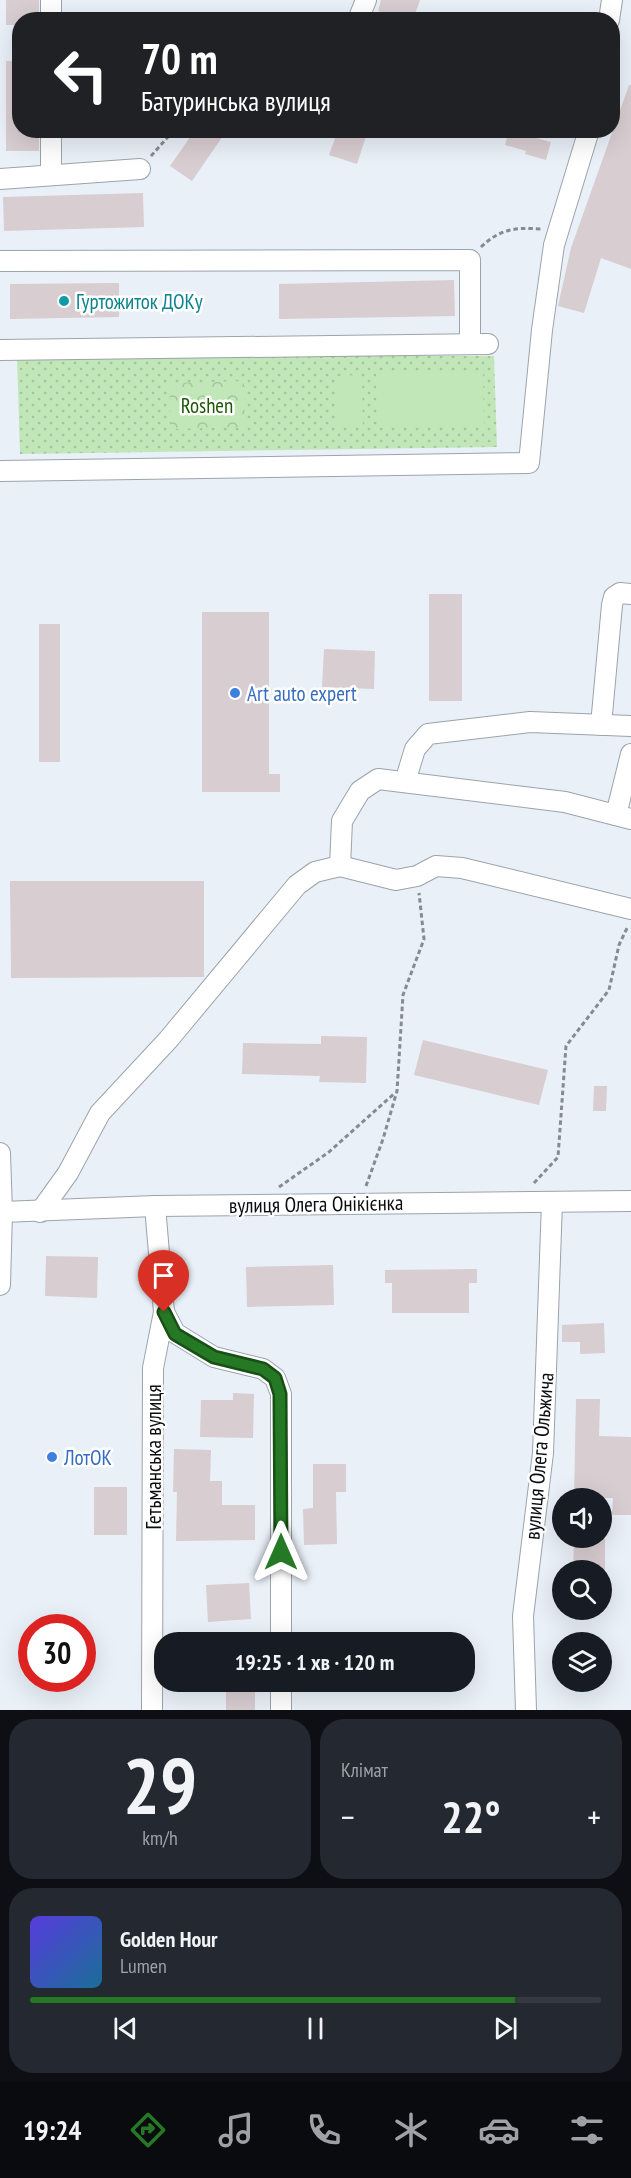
<!DOCTYPE html>
<html lang="uk">
<meta charset="utf-8">
<style>
:root{--surface:#171b24;--page:#242831;--text:#f1f3f6;--muted:#9ea1a6;--line:#363941;--accent:#257924}
body{margin:0;font-family:"PT Sans Narrow",sans-serif;background:var(--page);color:var(--text);height:100vh;display:flex;flex-direction:column;font-size:22px;white-space:nowrap}
*{box-sizing:border-box;margin:0}
p{font-size:20px;color:var(--muted)}
.icon{flex:none;width:33px;height:33px;fill:none;stroke:currentColor;stroke-width:2;stroke-linecap:round;stroke-linejoin:round}
.map{position:relative;height:1710px;overflow:hidden}
.drawer{display:flex;flex-direction:column;gap:9px;padding:9px;background:#0d0f14;flex:1}
.drawer>*{flex:none}
.hud{position:absolute;left:12px;top:12px;width:608px;height:126px;border-radius:24px;box-shadow:0 6px 24px #0002;background:#202124;color:#fff;overflow:hidden}
.fabs{position:absolute;left:552px;top:1488px;display:grid;gap:12px}
.fabs a{display:grid;place-items:center;width:60px;height:60px;border-radius:50%;background:var(--surface);box-shadow:0 6px 24px #0002;font-size:30px}
.speed{position:absolute;left:18px;top:1614px;display:flex;gap:12px;font-size:30px;font-weight:700;text-align:center}
.speed>*{display:grid;place-content:center;width:78px;height:78px;border-radius:50%;background:var(--surface);box-shadow:0 6px 24px #0002;line-height:1}
.speed .limit{border:9px solid #d22;background:#fff;color:#111}
.pin{position:absolute;display:grid;place-items:center;width:51px;height:51px;color:#fff;margin:-62px -26px;border-radius:50% 50% 50% 0;rotate:-45deg;box-shadow:0 0 6px #0007}
.pin .icon{rotate:45deg}
.me{position:absolute;width:66px;margin:-33px;rotate:0deg;stroke-linejoin:round;filter:drop-shadow(0 0 4px #0008)}
.turn{display:flex;align-items:center;gap:21px;height:126px;padding:0 30px;font-size:27px}
.turn .icon{width:78px;height:78px;stroke-width:2.5}
.turn b{display:block;font-size:42px;line-height:51px}
.big{font-size:45px;font-weight:700;line-height:1.1}
.drawer .widget{flex:1;display:flex;flex-direction:column;justify-content:center;gap:9px;min-width:0;padding:0 21px;border-radius:24px;background:var(--page)}
.drawer .dial{align-items:center;gap:0}
.dial b{font-size:78px;line-height:1}
.song{display:flex;align-items:center;gap:18px}
.cover{width:72px;height:72px;border-radius:9px;background:linear-gradient(135deg,hsl(250 70% 55%),hsl(200 70% 35%))}
.played{height:6px;border-radius:3px;background:linear-gradient(90deg,var(--accent) 85%,var(--line) 85%)}
.keys{display:flex;justify-content:space-around;direction:ltr}
.heat{display:flex;justify-content:space-between;align-items:center;font-size:33px;direction:ltr}
.drawer .tiles{flex:1;display:grid;gap:9px;grid-template-columns:1fr 1fr}
.widget:last-child{grid-column:span 2}
.trip{position:absolute;left:154px;top:1632px;width:321px;height:60px;border-radius:24px;background:var(--surface);box-shadow:0 6px 24px #0002;font-weight:700;line-height:60px;text-align:center}
.menu{display:flex;height:96px;justify-content:space-around;align-items:center;background:#090b0e;color:var(--muted)}
.menu .icon{width:42px;height:42px}
.menu .on{color:var(--accent)}
.menu b{font-size:27px;color:var(--text)}
.map>svg:first-child{display:block}
.grass{fill:url(#grass-dots)}
.forest{fill:url(#forest-crowns)}
.pitch{fill:#c1e6b7}
.building{fill:#d8cdd0}
.lines{fill:none;stroke-linecap:round;stroke-linejoin:round}
.minor-casing{stroke:#9da3aa;stroke-width:22}
.path{stroke:#878b91;stroke-width:3;stroke-dasharray:4.5 3;stroke-linecap:butt}
.minor{stroke:#fff;stroke-width:20}
.route-casing{stroke:#184f17;stroke-width:15}
.route{stroke:#257924;stroke-width:10}
.culture-dot{fill:#0f9aa8;stroke:#fff;stroke-width:2}
.shop-dot{fill:#3f7fe0;stroke:#fff;stroke-width:2}
.labels{text-anchor:middle;dominant-baseline:central;stroke-width:5;stroke-linejoin:round;paint-order:stroke}
.culture-label{font-size:21px;fill:#0d838f;stroke:#fff;text-anchor:start}
.park-label{font-size:21px;fill:#1d5804;stroke:#fff}
.shop-label{font-size:21px;fill:#366cbe;stroke:#fff;text-anchor:start}
.street-label{font-size:21px;fill:#0a0c0f;stroke:#fff}
</style>
<div class="map">
<svg width="631" height="1710" viewBox="0 0 631 1710">
<defs>
<pattern id="grass-dots" width="8" height="8" patternUnits="userSpaceOnUse" patternTransform="scale(1.5)"><rect width="8" height="8" fill="#c1e6b7"/><path d="M2 2h.1M6 6h.1" fill="none" stroke="#a4c49c" stroke-width="1.8" stroke-linecap="round"/></pattern>
<pattern id="forest-crowns" width="20" height="18" patternUnits="userSpaceOnUse" patternTransform="scale(1.5)"><rect width="20" height="18" fill="#c1e6b7"/><path d="M2 6a3 3 0 1 1 6 0M12 15a3 3 0 1 1 6 0" fill="none" stroke="#a4c49c"/></pattern>
</defs>
<rect width="100%" height="100%" fill="#eaf0f8"/>
<path class="grass" d="M17,356H494L497,447L20,454Z"/>
<path class="forest" d="M244,381L245,427L171,429L169,383Z"/>
<g class="pitch">
<path d="M483,371L484,426L377,428L376,373Z"/>
<path d="M362,375L363,427L338,428L336,376Z"/>
</g>
<g class="building">
<path d="M6,0H39V20H20V25H6Z"/>
<path d="M381,0H420L413,20H402L378,11Z"/>
<path d="M6,61H20V130H39V151H6Z"/>
<path d="M629,85H631V269L601,258L584,313L558,306L571,248Z"/>
<path d="M195,130H227L192,181L170,166Z"/>
<path d="M338,130H368L357,164L329,155Z"/>
<path d="M509,130H533L532,137L551,142L546,160L525,154L526,151L505,145Z"/>
<path d="M143,193L144,227L4,231L3,197Z"/>
<path d="M454,280L455,316L279,319V284Z"/>
<path d="M119,283V317L10,319V284Z"/>
<rect x="429" y="594" width="33" height="107"/>
<path d="M202,612H269V774H280V792H202Z"/>
<rect x="39" y="624" width="21" height="138"/>
<path d="M324,649L375,651L374,689L322,687Z"/>
<path d="M10,881H204V977L11,978Z"/>
<path d="M321,1036L367,1037L366,1083L319,1082L320,1076L242,1074L243,1043L321,1044Z"/>
<path d="M423,1040L548,1070L539,1105L414,1075Z"/>
<path d="M594,1086H607L606,1111H593Z"/>
<path d="M46,1256L98,1257L97,1298L45,1296Z"/>
<path d="M333,1265L334,1305L247,1307L246,1267Z"/>
<path d="M477,1269V1283H469V1313H392V1283H385V1270Z"/>
<path d="M604,1323L605,1353L580,1354V1342H562V1325Z"/>
<path d="M233,1393L254,1394L253,1438L200,1437L201,1400H233Z"/>
<path d="M576,1399H600L599,1436L631,1437V1515H612L613,1498H574Z"/>
<path d="M174,1449L211,1450L210,1481H222V1505H255V1540L176,1541L177,1492H173Z"/>
<path d="M313,1464H346V1492H336L337,1544L304,1545L303,1509L313,1508Z"/>
<rect x="94" y="1487" width="33" height="48"/>
<path d="M574,1538H605V1570H573Z"/>
<path d="M249,1583L251,1619L208,1622L206,1585Z"/>
<path d="M226,1690L255,1691V1710H226Z"/>
</g>
<g class="lines">
<defs>
<g id="minor">
<path d="M51,0V20"/>
<path d="M358,20L366,0"/>
<path d="M609,20L612,0"/>
<path d="M51,130V174"/>
<path d="M0,179L140,169"/>
<path d="M0,261L470,260V344"/>
<path d="M0,350L488,344"/>
<path d="M0,471L529,463L542,330L554,245L589,130"/>
<path d="M601,725L612,605L614,597L620,593L631,594"/>
<path d="M405,782L415,749L428,734L530,722L631,726"/>
<path d="M616,815L631,754"/>
<path d="M340,866L396,880L417,876L436,866L462,868L631,909"/>
<path d="M0,1153L2,1212L0,1285"/>
<path d="M2,1212L155,1206L631,1201"/>
<path d="M40,1212L68,1173L100,1113L168,1040L297,885L315,872L340,866L342,821L360,791L378,779L565,802L631,819"/>
<path d="M164,1312L175,1333L214,1357L263,1369L275,1378L281,1394V1642"/>
<path d="M281,1682V1710"/>
<path d="M152,1710L153,1368L164,1312L155,1206"/>
<path d="M526,1710L523,1616L543,1453L552,1202"/>
</g>
</defs>
<use href="#minor" class="minor-casing"/>
<g class="path">
<path d="M151,156L174,130"/>
<path d="M481,247C500,229 515,227 541,229"/>
<path d="M534,1183L558,1157L566,1046L609,990L619,945L628,926"/>
<path d="M366,1186L383,1139L397,1091L403,995L424,939L419,893"/>
<path d="M279,1187L329,1152L395,1093"/>
</g>
<use href="#minor" class="minor"/>
</g>
<g class="lines">
<defs>
<path id="route" d="M164,1312L175,1334L214,1357L263,1369L275,1378L280,1394L281,1552"/>
</defs>
<use href="#route" class="route-casing"/>
<use href="#route" class="route"/>
</g>
<circle class="culture-dot" cx="64" cy="301" r="6"/>
<g class="shop-dot">
<circle cx="235" cy="693" r="6"/>
<circle cx="52" cy="1457" r="6"/>
</g>
<g class="labels">
<g class="culture-label">
<text x="76" y="301">Гуртожиток ДОКу</text>
</g>
<g class="park-label">
<text x="207" y="405">Roshen</text>
</g>
<g class="shop-label">
<text x="247" y="693">Art auto expert</text>
<text x="64" y="1457">ЛотОК</text>
</g>
<g class="street-label">
<text transform="translate(316 1204) rotate(-1)">вулиця Олега Онікієнка</text>
<text transform="translate(539 1456) rotate(-85)">вулиця Олега Ольжича</text>
<text transform="translate(153 1457) rotate(-90)">Гетьманська вулиця</text>
</g>
</g>
</svg>
<div class="fabs">
<a><svg class="icon" aria-label="sound" viewBox="0 0 24 24"><path d="M4 9h4l5-4v14l-5-4H4zM17 9q2 3 0 6"/></svg></a>
<a><svg class="icon" aria-label="search" viewBox="0 0 24 24"><circle cx="10" cy="10" r="6"/><path d="M15 15l6 6"/></svg></a>
<a><svg class="icon" aria-label="layers" viewBox="0 0 24 24"><path d="M12 4l9 5-9 5-9-5zM3 14l9 5 9-5"/></svg></a>
</div>
<div class="speed"><div class="limit">30</div></div>
<div class="pin" style="left:164px;top:1312px;background:#d93025"><svg class="icon" aria-label="arrive" viewBox="0 0 24 24"><path d="M6 21V4h12l-3 4 3 4H6"/></svg></div>
<svg class="me" style="left:281px;top:1552px" viewBox="-20 -20 40 40"><path d="M0-17L14 15 0 8-14 15z" fill="#257924" stroke="#fff" stroke-width="4"/></svg>
<div class="trip">19:25 · 1 хв · 120 m</div>
<div class="hud">
<div class="turn"><svg class="icon" aria-label="left" viewBox="0 0 24 24"><path d="M17 20v-9H6M10 6l-5 5 5 5"/></svg><div><b>70 m</b>Батуринська вулиця</div></div>
</div>
</div>
<section class="drawer">
<div class="tiles">
<div class="widget dial"><b>29</b><p>km/h</p></div>
<div class="widget"><p>Клімат</p>
<div class="heat"><a>−</a><b class="big">22°</b><a>+</a></div>
</div>
<div class="widget">
<div class="song"><i class="cover"></i><div><b>Golden Hour</b><p>Lumen</p></div></div>
<div class="played"></div>
<div class="keys"><svg class="icon" aria-label="previous" viewBox="0 0 24 24"><path d="M18 5L8 12l10 7zM5 5v14"/></svg><svg class="icon" aria-label="pause" viewBox="0 0 24 24"><path d="M8 5v14M16 5v14"/></svg><svg class="icon" aria-label="next" viewBox="0 0 24 24"><path d="M6 5l10 7-10 7zM19 5v14"/></svg></div>
</div>
</div>
</section>
<nav class="menu">
<b>19:24</b>
<svg class="icon on" aria-label="directions" viewBox="0 0 24 24"><path d="M12 3l9 9-9 9-9-9zM9 14v-3h6M13 9l2 2-2 2"/></svg>
<svg class="icon" aria-label="music" viewBox="0 0 24 24"><path d="M9 18V5l10-2v13"/><circle cx="6" cy="18" r="3"/><circle cx="16" cy="16" r="3"/></svg>
<svg class="icon" aria-label="phone" viewBox="0 0 24 24"><path d="M5 4h4l2 5-3 2q2 4 5 5l2-3 5 2v4C11 20 4 13 5 4z"/></svg>
<svg class="icon" aria-label="climate" viewBox="0 0 24 24"><path d="M12 3v18M4 7l16 10M4 17L20 7"/></svg>
<svg class="icon" aria-label="car" viewBox="0 0 24 24"><path d="M5 17H2v-5l4-1 3-4h7l3 4 3 1v5h-3M9 17h6M6 11h13"/><circle cx="7" cy="17" r="2"/><circle cx="17" cy="17" r="2"/></svg>
<svg class="icon" aria-label="filters" viewBox="0 0 24 24"><path d="M4 7h16M4 17h16"/><circle cx="9" cy="7" r="2"/><circle cx="15" cy="17" r="2"/></svg>
</nav>
